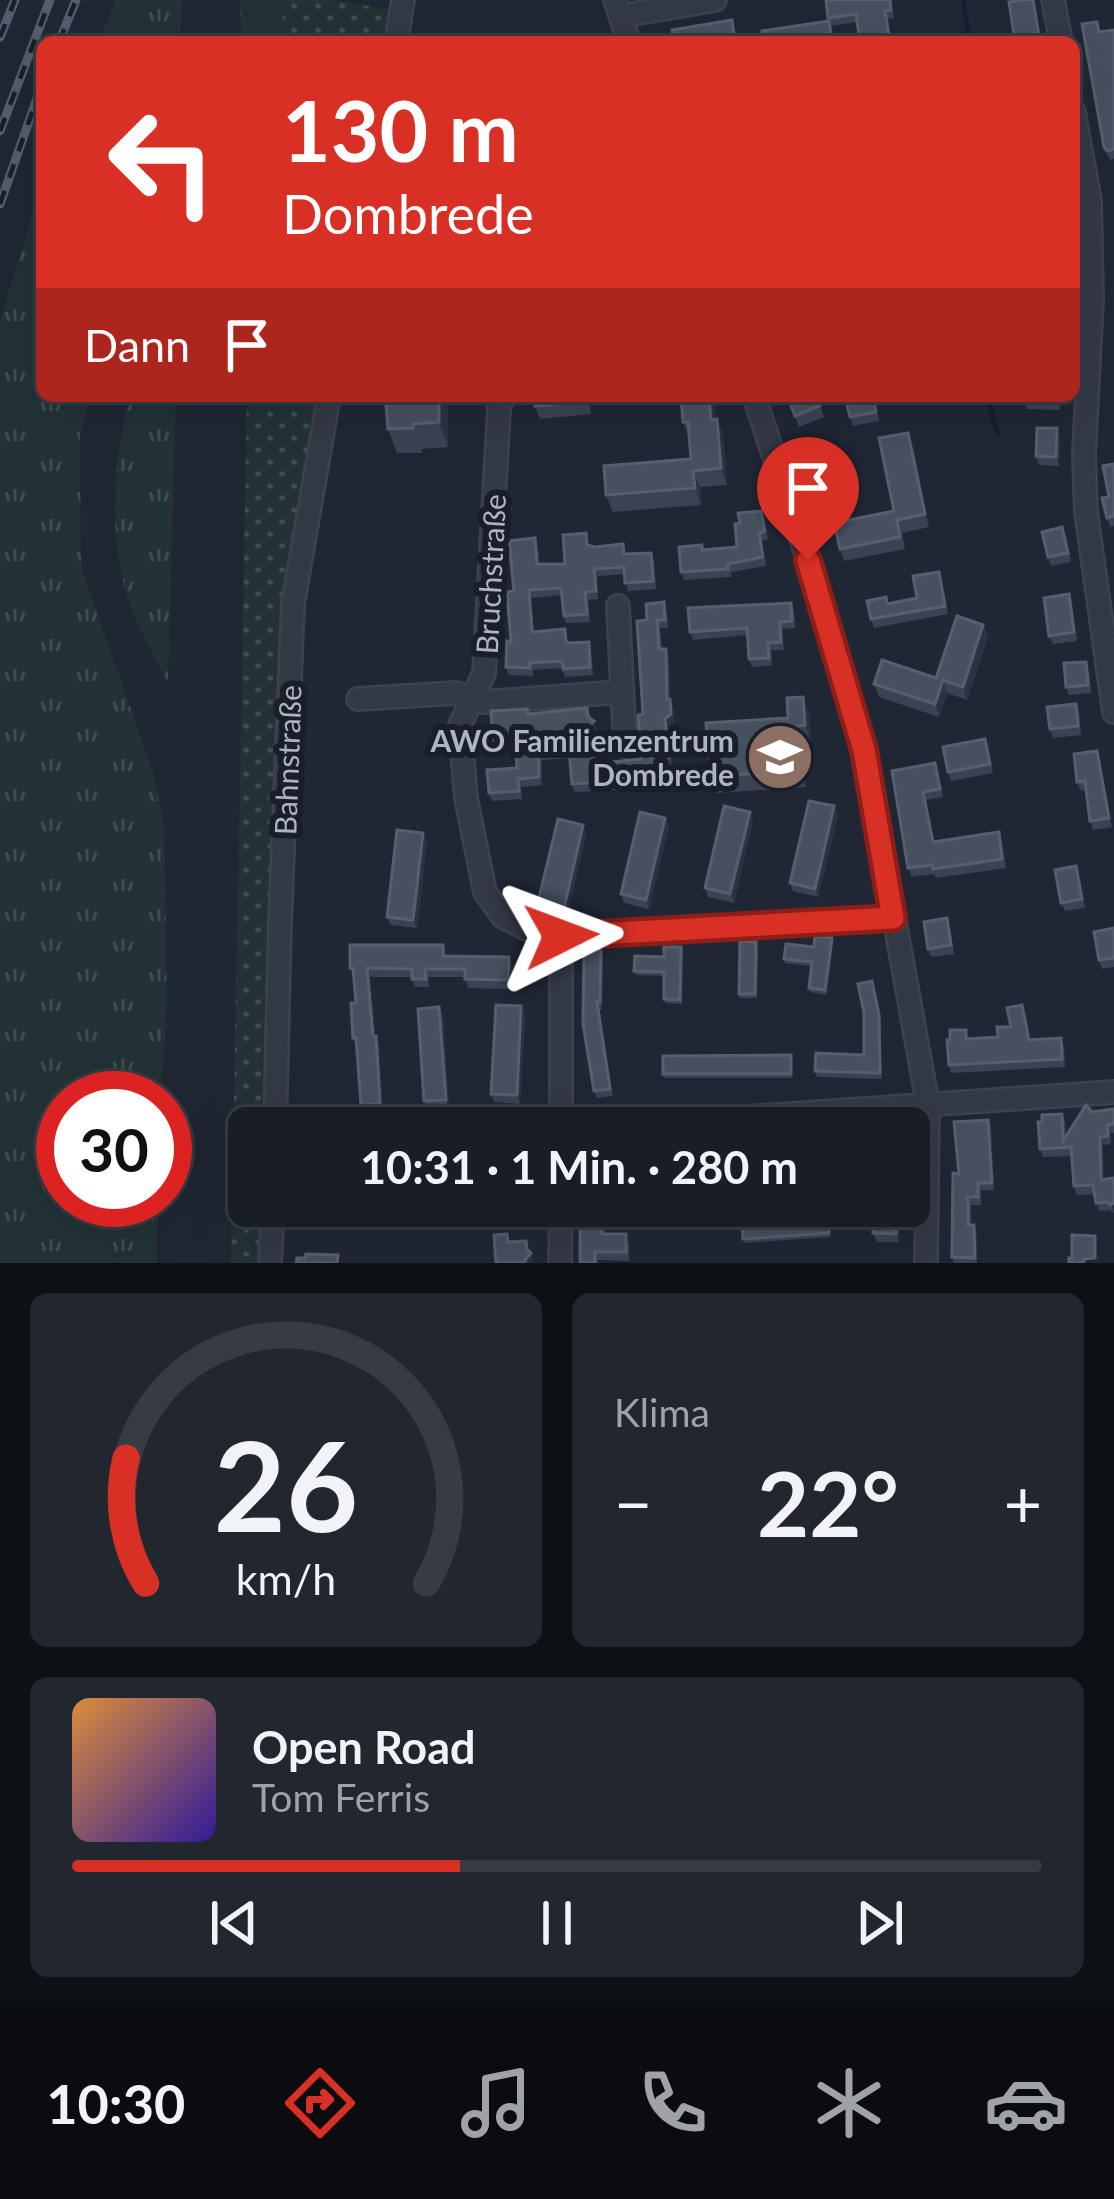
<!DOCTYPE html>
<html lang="de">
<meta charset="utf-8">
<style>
:root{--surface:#181d27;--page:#21262f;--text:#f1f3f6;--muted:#9fa2a7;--line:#363b44;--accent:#d93025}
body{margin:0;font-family:Lato,sans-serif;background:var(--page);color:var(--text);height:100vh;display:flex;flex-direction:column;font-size:45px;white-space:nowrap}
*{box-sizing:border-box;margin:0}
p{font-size:39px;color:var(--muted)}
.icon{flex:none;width:66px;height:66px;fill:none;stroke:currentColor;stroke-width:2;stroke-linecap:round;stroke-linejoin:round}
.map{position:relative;height:1263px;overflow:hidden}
.sheet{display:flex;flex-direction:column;gap:30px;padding:30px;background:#0d1015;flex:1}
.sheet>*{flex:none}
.hud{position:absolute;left:36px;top:36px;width:1044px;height:366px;border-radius:18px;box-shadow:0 12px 48px #0002,0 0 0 3px var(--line);background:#d93025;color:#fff;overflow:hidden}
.speed{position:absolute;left:36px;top:1071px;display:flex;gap:24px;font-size:60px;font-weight:700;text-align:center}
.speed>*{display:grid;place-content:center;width:156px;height:156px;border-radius:50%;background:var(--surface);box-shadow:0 12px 48px #0002,0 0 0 3px var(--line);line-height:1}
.speed .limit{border:18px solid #d22;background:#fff;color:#111}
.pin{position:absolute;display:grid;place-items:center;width:102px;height:102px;color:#fff;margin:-123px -51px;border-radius:50% 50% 50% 0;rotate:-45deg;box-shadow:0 0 12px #0007}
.pin .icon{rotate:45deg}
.me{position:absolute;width:132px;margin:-66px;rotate:87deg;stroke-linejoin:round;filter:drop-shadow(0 0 9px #0008)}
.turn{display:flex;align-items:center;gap:42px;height:252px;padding:0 48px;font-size:54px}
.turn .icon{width:156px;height:156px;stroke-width:2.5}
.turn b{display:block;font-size:84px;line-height:102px}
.then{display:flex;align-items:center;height:114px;padding:0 48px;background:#0003;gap:24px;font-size:45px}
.big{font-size:90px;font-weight:700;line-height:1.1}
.sheet .tile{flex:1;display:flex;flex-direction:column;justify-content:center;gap:18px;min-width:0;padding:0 42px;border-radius:18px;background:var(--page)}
.sheet .dial{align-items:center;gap:0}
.dial svg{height:312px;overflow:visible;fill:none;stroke:var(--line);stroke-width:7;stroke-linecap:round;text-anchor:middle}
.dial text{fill:var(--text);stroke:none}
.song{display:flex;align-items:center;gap:36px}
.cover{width:144px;height:144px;border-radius:18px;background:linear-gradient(135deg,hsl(30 70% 55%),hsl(250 70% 35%))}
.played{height:12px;border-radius:6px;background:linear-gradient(90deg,var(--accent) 40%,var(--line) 40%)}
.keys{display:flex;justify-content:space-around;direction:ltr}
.heat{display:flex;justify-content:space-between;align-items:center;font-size:66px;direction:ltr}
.sheet .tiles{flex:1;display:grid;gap:30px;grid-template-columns:1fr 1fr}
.tile:last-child{grid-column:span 2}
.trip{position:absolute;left:228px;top:1107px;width:702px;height:120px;border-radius:18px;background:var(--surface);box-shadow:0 12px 48px #0002,0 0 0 3px var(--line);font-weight:700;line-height:120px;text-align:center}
.tabs{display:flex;height:192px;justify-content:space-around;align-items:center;background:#0a0c10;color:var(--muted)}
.tabs .icon{width:84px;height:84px}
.tabs .on{color:var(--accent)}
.tabs b{font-size:54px;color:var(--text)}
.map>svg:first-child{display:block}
.grass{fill:url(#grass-tufts)}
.garden{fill:url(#garden-dots)}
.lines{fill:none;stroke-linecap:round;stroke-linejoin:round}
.stream{stroke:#151e31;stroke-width:4.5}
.minor-casing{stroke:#3d424f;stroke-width:26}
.minor{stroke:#333945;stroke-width:21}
.rail-casing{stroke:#555d6c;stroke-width:9}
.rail{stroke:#191e29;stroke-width:4.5;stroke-dasharray:14;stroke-linecap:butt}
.wall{fill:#3b4353}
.shaded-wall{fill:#2b3342}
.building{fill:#47505f;stroke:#575f6f;stroke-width:3}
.route-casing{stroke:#8d1f18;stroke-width:30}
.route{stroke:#d93025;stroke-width:21}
.labels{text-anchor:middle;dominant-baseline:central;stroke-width:12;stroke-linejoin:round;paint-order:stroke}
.street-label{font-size:30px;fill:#adb4c2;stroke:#191e29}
.poi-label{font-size:30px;font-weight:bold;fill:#adb4c2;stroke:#191e29;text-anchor:end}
</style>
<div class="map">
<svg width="1114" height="1263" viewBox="0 0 1114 1263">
<defs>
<pattern id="grass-tufts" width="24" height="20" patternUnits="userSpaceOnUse" patternTransform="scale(3)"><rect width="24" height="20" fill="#223235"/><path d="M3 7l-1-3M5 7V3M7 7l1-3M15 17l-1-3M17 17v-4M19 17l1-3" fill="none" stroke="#3f4d51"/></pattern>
<pattern id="garden-dots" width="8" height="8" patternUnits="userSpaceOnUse" patternTransform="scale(3)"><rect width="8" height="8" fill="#223235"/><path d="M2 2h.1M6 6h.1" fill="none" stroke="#3f4d51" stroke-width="1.8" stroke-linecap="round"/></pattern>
</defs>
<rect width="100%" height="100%" fill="#202734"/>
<g class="grass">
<path d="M116,0H183L179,42H99Z"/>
<path d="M239,0H286L278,42H242Z"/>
<path d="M42,182V396H91L80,437L81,567L154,775L164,827L167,999L161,1098H63V1200H158L157,1263H0V320Z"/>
<path d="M130,396H176L168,683C157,661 144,639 134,616C107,549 112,465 130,396Z"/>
</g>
<g class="garden">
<path d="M286,0H332L394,10L389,42H278Z"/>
<path d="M247,396H329L293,604L269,1128H249V1206H265L263,1263H231Z"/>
</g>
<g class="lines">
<g class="stream">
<path d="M963,0L969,42"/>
<path d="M986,396L998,433"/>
</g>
<defs>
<g id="minor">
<path d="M615,0L629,42"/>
<path d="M1053,0L1061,42"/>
<path d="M621,16L715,0"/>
<path d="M396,42L403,0"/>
<path d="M1074,112L1090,201L1092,299L1084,454L1086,512L1114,712"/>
<path d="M503,396L499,409L484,673L460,725L466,798L485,892L503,917L531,931L561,936L893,918"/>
<path d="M754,396L817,588L864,750L928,1105L926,1263"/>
<path d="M618,606L625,746"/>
<path d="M358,699L455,693L484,702L621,692"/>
<path d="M275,1128L280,922L293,604L329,396"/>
<path d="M561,1128V936"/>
<path d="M584,1128L1114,1092"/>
<path d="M270,1263L273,1206"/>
<path d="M560,1263L561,1206"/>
</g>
</defs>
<use href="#minor" class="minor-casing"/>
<use href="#minor" class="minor"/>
<defs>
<g id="rail">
<path d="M0,37L15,0"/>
<path d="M59,42L76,0"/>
<path d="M0,131L50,0"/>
<path d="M0,204L42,84"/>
</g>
</defs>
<use href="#rail" class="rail-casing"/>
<use href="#rail" class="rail"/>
</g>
<g class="wall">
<path d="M891,0L894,18L888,19L891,42H860L857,22L831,26L828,18Z"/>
<path d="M732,20L737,42H674Z"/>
<path d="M832,28L834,42H764Z"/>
<path d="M1114,30V159L1110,160L1104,147L1100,32Z"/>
<path d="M389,396H447L448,447L422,449V453H397L388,429Z"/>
<path d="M534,396H642L643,399L590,404L591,414L540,419L535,406Z"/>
<path d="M799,396H844L818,401L824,417L799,427L789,400Z"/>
<path d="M845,396H874L879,421L853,426Z"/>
<path d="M1024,396H1060V410L1027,409Z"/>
<path d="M717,419L723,436L727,485L700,487L701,505L613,512L606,495L691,459L690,439L683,422Z"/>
<path d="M1060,437L1059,466L1039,465L1036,456Z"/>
<path d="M913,446L929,527L902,533L905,549L844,561L840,549L894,511Z"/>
<path d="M1114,464V526L1110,527L1107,518Z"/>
<path d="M761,511L768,539L762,541L766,566L731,572V577L684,580L681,572L704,550L737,547L740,523Z"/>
<path d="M1066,536L1071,562L1051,566L1048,557Z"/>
<path d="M589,541V546L626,554L651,553L654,560L656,589L628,591L624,574L597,576L598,599L588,600L590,622L566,623L564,616L562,595L531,598L534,632L567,637L568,643L589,642L591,650L593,675L565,677L562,668L533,670V676L509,675L506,667L511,642L514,591L538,546L539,564H565Z"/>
<path d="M942,580L948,614L874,628L871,619L887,604L917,598Z"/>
<path d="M1069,594L1072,603L1077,641L1053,644L1049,636Z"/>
<path d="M791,603L794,611L795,628L782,629L784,650H771L772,665L752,667L749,659L747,635L693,640L690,632Z"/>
<path d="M667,611L668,628H660L662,649H666L669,657L670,699L673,707L674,722L668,727L672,766L664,767L666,787L575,792L572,784L570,758L542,760V785L521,787L522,799L492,801L489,793L517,768L516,747L496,748L493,740L529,714L587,708L597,730L592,734L593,755L598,761L603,763L641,759L647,620Z"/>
<path d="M983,625L988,638L967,700L947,693L939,717L879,697L874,684L936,678Z"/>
<path d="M1089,670L1091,693L1069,695L1066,687Z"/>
<path d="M1079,712L1081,735L1053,738L1050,729Z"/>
<path d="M809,714L811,742L803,743L806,787L716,793L710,776L788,718Z"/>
<path d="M988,747L993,773L951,781L948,772Z"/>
<path d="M1100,760L1112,827L1093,830L1090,821L1086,790L1081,791L1077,782Z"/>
<path d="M892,771L938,772L943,797L926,800L934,842L1002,841L1006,868L936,878L934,874L911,877Z"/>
<path d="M838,815L818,897L793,891L790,883Z"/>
<path d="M665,818L669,826L649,909L624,903L621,894Z"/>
<path d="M753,821L734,903L708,897L705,888Z"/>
<path d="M586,834L567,916L541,910L538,902Z"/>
<path d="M427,842L417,928L391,925L387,917Z"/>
<path d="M1079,875L1085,908L1065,911L1061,903Z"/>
<path d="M950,927L954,954L931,957L928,949Z"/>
<path d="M1114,928V967L1102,969L1099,960Z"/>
<path d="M832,938L833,943L827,995L810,992L809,988L811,966L785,963L784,959Z"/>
<path d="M443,945L446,956L509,957L512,965L511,989L468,988L465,977H428L429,987H415L412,977H370L375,1036L379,1045L383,1113L364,1114L361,1105L357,1046L353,1038L356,1003L354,977L350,968Z"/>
<path d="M758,946L757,998H740L739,994Z"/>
<path d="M601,950L603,957L602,1009H599L613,1096L596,1098L583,1024Z"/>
<path d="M683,951L682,1004L665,1003L664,976L636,975L634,971L664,957Z"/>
<path d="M874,986L880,1021L882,1079L817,1077L815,1071L864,1055Z"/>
<path d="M521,1006L525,1015L520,1104L494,1102L491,1094Z"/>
<path d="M439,1007L443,1016L449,1108L427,1110L424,1101Z"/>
<path d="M1025,1013L1030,1040L1064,1046L1065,1067L951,1073L949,1065L950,1040L998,1037Z"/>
<path d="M791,1055L792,1078H664L663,1074Z"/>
<path d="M1114,1109V1133H1110L1111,1144L1103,1145L1104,1179L1114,1213L1109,1210L1099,1211L1095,1194L1077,1195L1074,1186L1072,1156L1043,1157L1040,1149L1042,1122L1062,1114L1065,1122L1066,1137L1092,1112Z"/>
<path d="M988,1120L991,1127L994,1190H981V1205H971V1225H974L977,1233V1263H954L952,1257L959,1174Z"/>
<path d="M606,1206L605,1234L629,1243V1261L598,1260V1263H580Z"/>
<path d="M900,1206L899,1242H877L873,1233Z"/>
<path d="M830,1222V1237L744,1243L743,1239Z"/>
</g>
<g class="shaded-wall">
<path d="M439,396H447L448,398V447L439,422Z"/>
<path d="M709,396H714L717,436L711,420Z"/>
<path d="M717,419L723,436L727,485L721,468Z"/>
<path d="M1057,428L1060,437L1059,466L1056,457Z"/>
<path d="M908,433L913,446L929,527L925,514Z"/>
<path d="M693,471L700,487L701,505L695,488Z"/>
<path d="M529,590L531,598L534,639L532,632Z"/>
<path d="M983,625L988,638L967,700L963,687Z"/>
<path d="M666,649L669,657L670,708L667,699Z"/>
<path d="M943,680L947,693L939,717L935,704Z"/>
<path d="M803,697L809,714L811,742L805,725Z"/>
<path d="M670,699L673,707L674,722L668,727L672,766L669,758L665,719Z"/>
<path d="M587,708L591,724L594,721L597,730L592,734L593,764L590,755Z"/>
<path d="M797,726L803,743L806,787L800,771Z"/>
<path d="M539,751L542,760V785L539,777Z"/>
<path d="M1097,751L1100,760L1112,827L1109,818Z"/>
<path d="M834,806L838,815L818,897L815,889Z"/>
<path d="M750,812L753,821L734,903L730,894Z"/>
<path d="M665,818L669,826L649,909L646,900Z"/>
<path d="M583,825L586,834L567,916L564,908Z"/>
<path d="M423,833L427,842L417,928L413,920Z"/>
<path d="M832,938L833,943L827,995L825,990Z"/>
<path d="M601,950L603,957L602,1009L600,1002Z"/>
<path d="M509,957L512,965L511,989L508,980Z"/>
<path d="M367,968L370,977L376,1045L373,1036Z"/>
<path d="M874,986L880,1021L882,1079L880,1073Z"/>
<path d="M521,1006L525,1015L520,1104L517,1095Z"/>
<path d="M439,1007L443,1016L449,1108L446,1100Z"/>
<path d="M376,1036L379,1045L383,1113L380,1104Z"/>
<path d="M988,1120L991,1127L994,1190L992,1183Z"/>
<path d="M1100,1137L1103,1145L1105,1188L1101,1180Z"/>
<path d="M602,1206H606L605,1242L602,1234Z"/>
<path d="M896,1206H900L899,1242L896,1234Z"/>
<path d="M974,1225L977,1233V1263L975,1258Z"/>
<path d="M526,1241L529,1255L531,1253L534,1261L532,1263H525Z"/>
</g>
<g class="building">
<path d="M826,0H890L891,10L885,11L890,42H860L856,14L828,18Z"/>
<path d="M1022,0H1033L1040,42H1015L1009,2Z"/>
<path d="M732,20L734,35L703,40V42H674L672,30Z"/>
<path d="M829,21L831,35L799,40V42H764L762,31Z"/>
<path d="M1097,22L1099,32L1114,30V149L1107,151L1104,147L1082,24Z"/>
<path d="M389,396H439V422L413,424V428L388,429L386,405H390Z"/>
<path d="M534,396H586V401L535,406Z"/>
<path d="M681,396H709L711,420L717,419L721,468L693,471L695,488L606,495L604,466L691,459L688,422H683Z"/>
<path d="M799,396H816L820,406L795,416L789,400Z"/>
<path d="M845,396H873L876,412L850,417Z"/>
<path d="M1024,396H1057V402L1024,401Z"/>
<path d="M1037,428H1057L1056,457L1036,456Z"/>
<path d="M908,433L925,514L897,520L900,537L840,549L834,523L894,511L879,438Z"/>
<path d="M1114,464V516L1107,518L1102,498L1109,497L1103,466Z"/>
<path d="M761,511L765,531L759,533L763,557L728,564V569L681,572L679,547L702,545V550L737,547L735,524L740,523L738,513Z"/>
<path d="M1062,527L1068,553L1048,557L1042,532Z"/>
<path d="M586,533L587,545L595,547L623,544L624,554L651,553L653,581L625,583L624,567L594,569L596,591L585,592L587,614L564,616L561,588L529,590L532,632L565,629L566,643L589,642L590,667L563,669L562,661L530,663V668L506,667L507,641L511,642L507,592L514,591L509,541L535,538L537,564H565L563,535Z"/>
<path d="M939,572L945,606L871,619L867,601L886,597L887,604L917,598L913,576Z"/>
<path d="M1069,594L1074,632L1049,636L1044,598Z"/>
<path d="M664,602L665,620H657L659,649H666L667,699H670L671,714L665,719L669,758L661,759L663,778L572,784L569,749L539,751V777L518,779L519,791L489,793L487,770L517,768L515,738L493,740L491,711L527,709L528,714L587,708L588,717L594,721L589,726L590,755H596L597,761L603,760V763L641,759L638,715L643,714L637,621L647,620L646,604Z"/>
<path d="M791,603L792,621L780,622L781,642L768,643L769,658L749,659L747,628L690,632L688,608Z"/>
<path d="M957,616L983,625L963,687L943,680L935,704L874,684L882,660L936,678Z"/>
<path d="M1086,662L1088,685L1066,687L1064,663Z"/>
<path d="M803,697L805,725L797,726L800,771L710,776L706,723L788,718L787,698Z"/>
<path d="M1076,704L1078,726L1050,729L1047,707Z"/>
<path d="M985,739L990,764L948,772L943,747Z"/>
<path d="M1097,751L1109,818L1090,821L1085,781L1077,782L1074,754Z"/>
<path d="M935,763L940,789L923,792L933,842L999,832L1002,859L933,869L932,865L908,868L892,771Z"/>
<path d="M809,801L834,806L815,889L790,883Z"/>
<path d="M724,806L750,812L730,894L705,888Z"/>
<path d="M640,812L665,818L646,900L621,894Z"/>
<path d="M558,819L583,825L564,908L538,902Z"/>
<path d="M397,830L423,833L413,920L387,917Z"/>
<path d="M1076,866L1082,899L1061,903L1055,870Z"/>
<path d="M947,918L951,945L928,949L924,922Z"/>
<path d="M1114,928V958L1099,960L1094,932Z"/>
<path d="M815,936L832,938L825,990L809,988L812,962L784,959L786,944L814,947Z"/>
<path d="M740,941L756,942L755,994H739Z"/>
<path d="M350,945H443V956L509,957L508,980L465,979V969H425L426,979H412V969L367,968L373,1036H376L380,1104L361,1105L356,1038H353L352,1021L351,1003H356L353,968H350Z"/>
<path d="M664,947H681L680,1000L664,999V972L634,971L635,956L664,957Z"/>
<path d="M584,949L601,950L600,1002H597L610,1089L594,1091L583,1024Z"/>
<path d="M872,981L879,1015L880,1073L815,1071L816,1053L864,1055V1013L858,984Z"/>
<path d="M496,1005L521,1006L517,1095L491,1094Z"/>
<path d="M1022,1005L1029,1040L1061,1038L1062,1059L949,1065L947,1040H950V1030H966V1039L998,1037L997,1027H1011L1007,1008Z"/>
<path d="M439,1007L446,1100L424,1101L418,1009Z"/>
<path d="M791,1055V1074H663V1056Z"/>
<path d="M1086,1105L1092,1112L1114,1109V1124L1107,1125L1108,1136L1100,1137L1101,1180L1114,1178V1202L1111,1205L1106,1202L1096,1203L1093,1185L1074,1186L1071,1147L1040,1149L1038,1122H1042V1115L1062,1114L1063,1141Z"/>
<path d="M887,1120L888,1128H815Z"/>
<path d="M988,1120L992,1183H978V1197H968V1225H974L975,1258L952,1257L953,1173L959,1174L954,1122Z"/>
<path d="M580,1206H602V1234H626V1252H595V1263H580Z"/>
<path d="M874,1206H896V1234L873,1233Z"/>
<path d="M829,1218V1233L743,1239L742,1224Z"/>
<path d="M507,1234L508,1242L526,1241L527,1249L531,1253L525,1260V1263H496L494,1235Z"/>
<path d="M1072,1235L1095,1236V1258L1084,1259V1263H1069V1258H1072Z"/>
<path d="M306,1254L338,1255L337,1263H296L297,1258H305Z"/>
</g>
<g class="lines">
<defs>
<path id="route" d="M561,936L893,918L864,750L808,560"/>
</defs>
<use href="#route" class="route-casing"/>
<use href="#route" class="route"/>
</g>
<defs>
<symbol id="school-disc" viewBox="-11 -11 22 22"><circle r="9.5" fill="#8d6e63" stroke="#191e29"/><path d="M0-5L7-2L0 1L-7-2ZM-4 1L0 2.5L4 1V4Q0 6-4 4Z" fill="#fff"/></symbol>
</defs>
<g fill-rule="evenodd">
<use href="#school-disc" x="742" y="719" width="76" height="76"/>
</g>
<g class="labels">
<g class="street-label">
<text transform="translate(490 574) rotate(-87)">Bruchstraße</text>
<text transform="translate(287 760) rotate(-88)">Bahnstraße</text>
</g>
<g class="poi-label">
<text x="734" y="740">AWO Familienzentrum<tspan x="734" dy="34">Dombrede</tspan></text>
</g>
</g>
</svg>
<div class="speed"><div class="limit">30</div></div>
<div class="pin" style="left:808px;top:560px;background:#d93025"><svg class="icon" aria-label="arrive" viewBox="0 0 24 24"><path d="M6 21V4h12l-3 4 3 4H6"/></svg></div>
<svg class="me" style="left:561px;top:936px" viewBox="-20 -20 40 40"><path d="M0-17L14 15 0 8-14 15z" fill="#d93025" stroke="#fff" stroke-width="4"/></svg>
<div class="trip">10:31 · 1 Min. · 280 m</div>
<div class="hud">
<div class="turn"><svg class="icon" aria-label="left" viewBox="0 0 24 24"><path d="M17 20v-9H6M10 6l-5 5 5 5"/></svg><div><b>130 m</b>Dombrede</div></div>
<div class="then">Dann<svg class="icon" aria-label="arrive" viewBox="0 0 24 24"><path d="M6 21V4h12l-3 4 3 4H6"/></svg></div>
</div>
</div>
<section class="sheet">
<div class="tiles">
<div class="tile dial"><svg viewBox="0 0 100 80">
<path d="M14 69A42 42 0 1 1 86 69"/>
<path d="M14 69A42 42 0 0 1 9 37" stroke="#d93025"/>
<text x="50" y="56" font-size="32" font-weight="700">26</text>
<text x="50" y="72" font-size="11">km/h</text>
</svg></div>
<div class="tile"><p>Klima</p>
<div class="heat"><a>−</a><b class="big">22°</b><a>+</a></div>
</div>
<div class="tile">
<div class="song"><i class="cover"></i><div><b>Open Road</b><p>Tom Ferris</p></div></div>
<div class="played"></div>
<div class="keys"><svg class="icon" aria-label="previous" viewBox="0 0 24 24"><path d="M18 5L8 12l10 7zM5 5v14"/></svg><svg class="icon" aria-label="pause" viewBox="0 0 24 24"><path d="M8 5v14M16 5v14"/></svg><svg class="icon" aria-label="next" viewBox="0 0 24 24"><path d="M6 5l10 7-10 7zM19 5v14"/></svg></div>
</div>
</div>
</section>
<nav class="tabs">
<b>10:30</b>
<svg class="icon on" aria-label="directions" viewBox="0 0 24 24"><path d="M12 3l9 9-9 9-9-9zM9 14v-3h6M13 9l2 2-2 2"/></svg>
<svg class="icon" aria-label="music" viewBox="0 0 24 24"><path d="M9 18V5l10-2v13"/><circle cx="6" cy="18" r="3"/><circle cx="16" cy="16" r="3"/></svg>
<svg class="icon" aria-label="phone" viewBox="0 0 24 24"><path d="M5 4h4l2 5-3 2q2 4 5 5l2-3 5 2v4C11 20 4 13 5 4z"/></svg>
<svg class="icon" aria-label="climate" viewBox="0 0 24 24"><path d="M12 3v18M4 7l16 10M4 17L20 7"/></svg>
<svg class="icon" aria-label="car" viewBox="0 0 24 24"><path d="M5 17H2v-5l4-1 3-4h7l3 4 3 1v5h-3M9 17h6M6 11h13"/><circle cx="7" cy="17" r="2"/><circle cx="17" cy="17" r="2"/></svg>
</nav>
